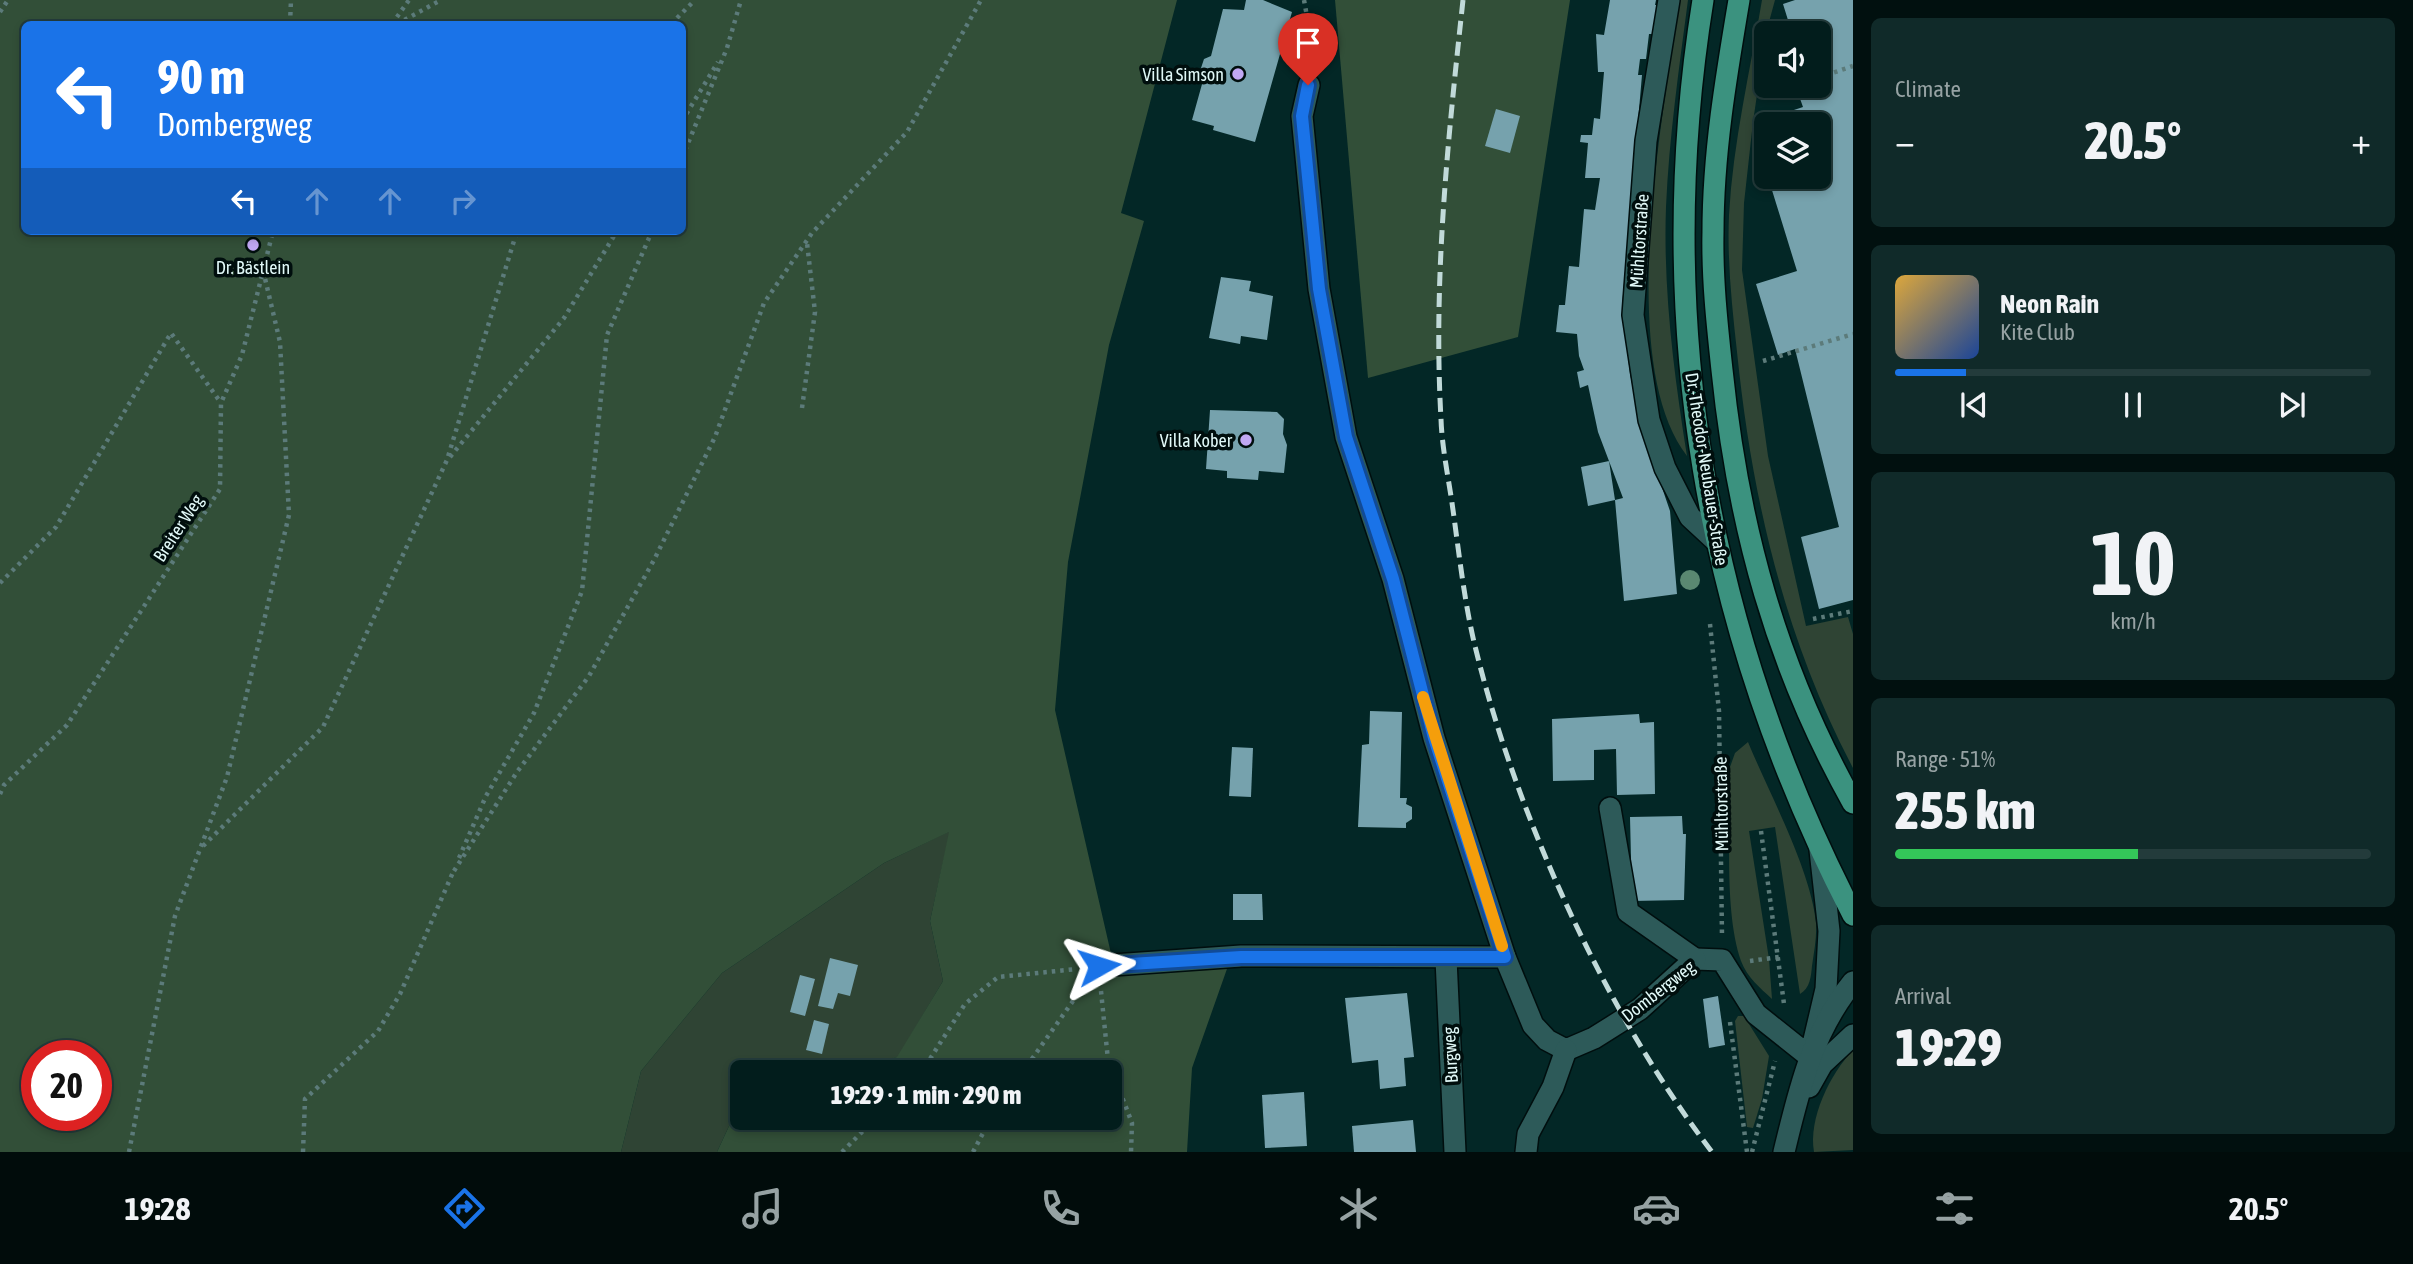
<!DOCTYPE html>
<meta charset="utf-8">
<style>
:root{--surface:#021d1c;--page:#102a29;--text:#f1f3f6;--muted:#96a2a3;--line:#233b3b;--accent:#1a73e8}
body{margin:0;font-family:"Asap Condensed",sans-serif;background:var(--page);color:var(--text);height:100vh;display:flex;flex-direction:column;font-size:26px;white-space:nowrap}
*{box-sizing:border-box;margin:0}
p{font-size:23px;color:var(--muted)}
.icon{flex:none;width:38px;height:38px;fill:none;stroke:currentColor;stroke-width:2;stroke-linecap:round;stroke-linejoin:round}
.map{position:relative;flex:1;overflow:hidden}
.details{display:flex;flex-direction:column;gap:18px;padding:18px;background:#01100f;width:560px}
.details>*{flex:none}
.guide{position:absolute;left:21px;top:21px;width:665px;height:214px;border-radius:10px;box-shadow:0 4px 10px #0003,0 0 0 2px var(--line);background:#1a73e8;color:#fff;overflow:hidden}
.tools{position:absolute;left:1754px;top:21px;display:grid;gap:14px}
.tools a{display:grid;place-items:center;width:77px;height:77px;border-radius:10px;background:var(--surface);box-shadow:0 4px 10px #0003,0 0 0 2px var(--line);font-size:35px}
.speed{position:absolute;left:21px;top:1040px;display:flex;gap:14px;font-size:35px;font-weight:700;text-align:center}
.speed>*{display:grid;place-content:center;width:91px;height:91px;border-radius:50%;background:var(--surface);box-shadow:0 4px 10px #0003,0 0 0 2px var(--line);line-height:1}
.speed .limit{border:10px solid #d22;background:#fff;color:#111}
.pin{position:absolute;display:grid;place-items:center;width:60px;height:60px;color:#fff;margin:-72px -30px;border-radius:50% 50% 50% 0;rotate:-45deg;box-shadow:0 0 7px #0007}
.pin .icon{rotate:45deg}
.me{position:absolute;width:77px;margin:-38px;rotate:84deg;stroke-linejoin:round;filter:drop-shadow(0 0 5px #0008)}
.turn{display:flex;align-items:center;gap:24px;height:147px;padding:0 21px;font-size:32px}
.turn .icon{width:91px;height:91px;stroke-width:2.5}
.turn b{display:block;font-size:49px;line-height:60px}
.lanes{display:flex;align-items:center;height:66px;padding:0 21px;background:#0003;justify-content:center;gap:35px;direction:ltr}
.lanes .off{opacity:.35}
.big{font-size:52px;font-weight:800;line-height:1.1}
.details .tile{flex:1;display:flex;flex-direction:column;justify-content:center;gap:10px;min-width:0;padding:0 24px;border-radius:10px;background:var(--page)}
.details .dial{align-items:center;gap:0}
.dial b{font-size:91px;line-height:1}
.song{display:flex;align-items:center;gap:21px}
.cover{width:84px;height:84px;border-radius:10px;background:linear-gradient(135deg,hsl(40 70% 55%),hsl(220 70% 35%))}
.played{height:7px;border-radius:4px;background:linear-gradient(90deg,var(--accent) 15%,var(--line) 15%)}
.keys{display:flex;justify-content:space-around;direction:ltr}
.heat{display:flex;justify-content:space-between;align-items:center;font-size:38px;direction:ltr}
.charge{height:10px;border-radius:5px;background:linear-gradient(90deg,#34c759 51%,var(--line) 0)}
.trip{position:absolute;left:730px;top:1060px;width:392px;height:70px;border-radius:10px;background:var(--surface);box-shadow:0 4px 10px #0003,0 0 0 2px var(--line);font-weight:800;line-height:70px;text-align:center}
.dock{display:flex;height:112px;justify-content:space-around;align-items:center;background:#010c0b;color:var(--muted)}
.dock .icon{width:49px;height:49px}
.dock .selected{color:var(--accent)}
.dock b{font-size:32px;color:var(--text)}
main{display:flex;flex:1;min-height:0}
.map>svg:first-child{display:block}
.green{fill:#2f4434}
.forest{fill:#324f38;fill-rule:evenodd}
.building{fill:#76a2ad}
.lines{fill:none;stroke-linecap:round;stroke-linejoin:round}
.minor-casing{stroke:#000e0e;stroke-width:24}
.major-casing{stroke:#000e0e;stroke-width:24}
.path{stroke:#5c7b7a;stroke-width:4.5;stroke-dasharray:3.5 5;stroke-linecap:butt}
.minor{stroke:#2d5a59;stroke-width:21}
.major{stroke:#3b927f;stroke-width:21}
.rail{stroke:#c1dad9;stroke-width:5;stroke-dasharray:14 7;stroke-linecap:butt}
.tree{fill:#5a8871}
.route-casing{stroke:#114b97;stroke-width:18}
.route{stroke:#1a73e8;stroke-width:12}
.slow{stroke:#f59e0b;stroke-width:12}
.poi-dot{fill:#c1a8f3;stroke:#000e0d;stroke-width:2.5}
.labels{text-anchor:middle;dominant-baseline:central;stroke-width:7;stroke-linejoin:round;paint-order:stroke}
.poi-label{font-size:18px;fill:#e1f9f8;stroke:#000e0d;text-anchor:end}
.street-label{font-size:18px;fill:#e1f9f8;stroke:#000e0d}
</style>
<main>
<div class="map">
<svg width="1853" height="1152" viewBox="0 0 1853 1152">
<rect width="100%" height="100%" fill="#032726"/>
<g class="green">
<path d="M1680,0H1688C1679,69 1669,137 1666,207C1663,290 1674,374 1687,456C1615,363 1663,112 1680,0Z"/>
<path d="M1762,0H1775L1766,33L1753,122L1744,203L1742,270L1768,456L1806,626L1848,617L1853,634V768C1784,637 1752,498 1737,352C1732,306 1727,261 1729,215C1733,143 1750,71 1762,0Z"/>
<path d="M1748,742C1769,793 1811,870 1816,923C1817,937 1814,952 1812,966C1811,977 1810,988 1800,994L1775,827L1749,831L1769,959L1772,999C1760,988 1747,977 1741,961C1723,909 1731,823 1730,767L1735,753Z"/>
<path d="M950,831L930,921L943,981L898,1057L829,1073H742V1098L717,1152H621L641,1071L722,973L884,863Z"/>
<path d="M1738,1016H1744L1769,1056L1762,1099L1753,1128L1747,1127L1735,1021Z"/>
<path d="M1853,1050V1150L1814,1152C1808,1119 1830,1074 1853,1050Z"/>
</g>
<g class="forest">
<path d="M0,0H1177L1121,213L1144,221L1109,345L1068,562L1055,710L1115,971L1228,966L1192,1068L1187,1152H717L742,1098V1118H1110V1073H829L897,1057L943,981L930,921L949,832L884,863L722,973L641,1071L621,1152H0ZM24,24H682V231H24ZM37,1055H96V1115H37Z"/>
<path d="M1335,0H1570L1518,337L1368,378Z"/>
</g>
<g class="building">
<path d="M1246,0H1263L1292,12L1255,142L1213,130L1214,126L1192,120L1204,77L1200,71L1204,59L1211,56L1223,9L1244,10Z"/>
<path d="M1610,0H1656L1655,5H1659L1656,34H1649L1646,59H1640L1638,75H1642L1622,306L1630,374L1640,423L1670,511L1677,594L1624,601L1615,500L1588,506L1581,467L1609,461L1615,500L1623,498L1598,432L1588,385L1580,388L1577,372L1584,370L1579,356L1577,334L1556,332L1559,305H1565L1569,266L1579,267L1584,209L1595,210L1600,178H1585L1588,143L1580,142L1581,135H1592L1594,118L1600,119L1604,72H1598L1596,34L1604,35Z"/>
<path d="M1795,0H1853V600L1819,609L1801,537L1839,527L1795,349L1778,355L1756,284L1797,271L1771,187L1796,177H1818V124H1779L1776,116L1803,107L1798,93L1818,86V33H1792L1783,4Z"/>
<path d="M1496,109L1520,116L1510,153L1485,146Z"/>
<path d="M1221,277L1251,281L1249,291L1273,296L1267,340L1241,336L1240,344L1209,338Z"/>
<path d="M1210,410L1277,412L1284,419L1283,434L1287,445L1284,473L1259,471L1258,480L1227,478V471L1206,469Z"/>
<path d="M1370,711L1402,712L1400,798H1407L1406,804L1412,807V819L1406,823V828L1358,827L1362,745L1369,744Z"/>
<path d="M1639,714L1640,723L1654,722L1655,794L1617,795L1616,749L1594,750V780L1553,781L1552,719Z"/>
<path d="M1232,747L1253,748L1251,797L1229,796Z"/>
<path d="M1682,816L1683,834H1686L1684,900L1632,901L1630,817Z"/>
<path d="M1233,894H1262L1263,920H1233Z"/>
<path d="M830,958L858,965L850,996L838,993L833,1009L818,1006Z"/>
<path d="M800,975L815,979L805,1016L790,1012Z"/>
<path d="M1407,993L1414,1057L1404,1058L1406,1086L1380,1089L1378,1060L1352,1063L1345,998Z"/>
<path d="M1718,996L1725,1045L1709,1048L1703,999Z"/>
<path d="M814,1020L829,1024L822,1054L806,1050Z"/>
<path d="M1304,1092L1307,1146L1265,1148L1262,1095Z"/>
<path d="M1413,1120L1416,1152H1354L1352,1126Z"/>
</g>
<g class="lines">
<defs>
<g id="minor">
<path d="M1669,0L1646,141L1633,315L1649,420L1665,468L1690,517L1717,542"/>
<path d="M1309,85L1302,116L1319,289L1346,437L1393,579L1434,738L1505,957L1533,1025L1547,1040L1566,1050L1594,1038L1640,1009L1695,959L1722,960L1756,1014L1810,1057L1826,989L1829,931L1820,850"/>
<path d="M1610,808L1628,912L1695,959"/>
<path d="M1446,959L1455,1152"/>
<path d="M1099,966L1241,956L1505,957"/>
<path d="M1809,1087L1822,1064L1853,1035"/>
<path d="M1526,1152L1528,1134L1553,1087L1566,1050"/>
<path d="M1784,1152C1799,1090 1812,1032 1853,982"/>
</g>
<g id="major">
<path d="M1703,0C1652,317 1705,630 1853,915"/>
<path d="M1739,0C1726,77 1713,154 1713,232C1712,278 1717,324 1722,370C1738,526 1776,666 1853,803"/>
</g>
</defs>
<use href="#minor" class="minor-casing"/>
<use href="#major" class="major-casing"/>
<g class="path">
<path d="M1304,0L1312,44L1310,63"/>
<path d="M0,12L8,0"/>
<path d="M290,24L291,0"/>
<path d="M392,24L409,0"/>
<path d="M397,24L441,0"/>
<path d="M671,24L695,0"/>
<path d="M1818,78L1853,66"/>
<path d="M1765,96L1794,86"/>
<path d="M682,121L718,62"/>
<path d="M682,158L727,48L741,0"/>
<path d="M1763,361L1853,334"/>
<path d="M802,408L815,312L807,243"/>
<path d="M450,457L564,318L617,231"/>
<path d="M0,583L56,527L171,333L221,403"/>
<path d="M1813,619L1853,611"/>
<path d="M1710,624L1719,711L1722,937"/>
<path d="M0,794L4,785L67,725L220,489L221,403L242,355L273,231"/>
<path d="M1761,831L1784,1004"/>
<path d="M203,846L323,727L447,460L517,231"/>
<path d="M459,858L486,796L534,713L582,591L607,335L652,231"/>
<path d="M454,871L517,772L589,676L654,560L715,437L764,303L812,233L907,132L981,0"/>
<path d="M1750,961L1779,957"/>
<path d="M1101,991L1108,1060L1132,1123L1131,1152"/>
<path d="M1730,1022L1747,1152"/>
<path d="M921,1073L965,1004L998,977L1077,969"/>
<path d="M1022,1073L1085,984"/>
<path d="M129,1152L175,916L227,777L289,515L280,342L263,270"/>
<path d="M303,1152L305,1099L378,1031L400,994L454,870"/>
<path d="M842,1152L876,1118"/>
<path d="M973,1152L991,1118"/>
<path d="M1752,1152L1775,1061"/>
</g>
<use href="#minor" class="minor"/>
<use href="#major" class="major"/>
<path class="rail" d="M1463,0C1448,139 1433,279 1441,419C1442,449 1449,480 1453,510C1459,553 1464,599 1474,642C1515,813 1605,1012 1712,1152"/>
</g>
<circle class="tree" cx="1690" cy="580" r="10"/>
<g class="lines">
<defs>
<path id="route" d="M1099,966L1241,957H1505L1434,738L1393,579L1346,437L1319,289L1302,116L1308,85"/>
</defs>
<use href="#route" class="route-casing"/>
<use href="#route" class="route"/>
<path class="slow" d="M1423,697L1502,946"/>
</g>
<g class="poi-dot">
<circle cx="1238" cy="74" r="7"/>
<circle cx="253" cy="245" r="7"/>
<circle cx="1246" cy="440" r="7"/>
</g>
<g class="labels">
<g class="poi-label">
<text x="1224" y="74">Villa Simson</text>
<text x="253" y="267" text-anchor="middle">Dr. Bästlein</text>
<text x="1232" y="440">Villa Kober</text>
</g>
<g class="street-label">
<text transform="translate(1639 241) rotate(-86)">Mühltorstraße</text>
<text transform="translate(1707 469) rotate(81)">Dr.-Theodor-Neubauer-Straße</text>
<text transform="translate(178 528) rotate(-57)">Breiter Weg</text>
<text transform="translate(1721 804) rotate(-91)">Mühltorstraße</text>
<text transform="translate(1658 991) rotate(-38)">Dombergweg</text>
<text transform="translate(1450 1055) rotate(-93)">Burgweg</text>
</g>
</g>
</svg>
<div class="tools">
<a><svg class="icon" aria-label="sound" viewBox="0 0 24 24"><path d="M4 9h4l5-4v14l-5-4H4zM17 9q2 3 0 6"/></svg></a>
<a><svg class="icon" aria-label="layers" viewBox="0 0 24 24"><path d="M12 4l9 5-9 5-9-5zM3 14l9 5 9-5"/></svg></a>
</div>
<div class="speed"><div class="limit">20</div></div>
<div class="pin" style="left:1308px;top:85px;background:#d93025"><svg class="icon" aria-label="arrive" viewBox="0 0 24 24"><path d="M6 21V4h12l-3 4 3 4H6"/></svg></div>
<svg class="me" style="left:1099px;top:966px" viewBox="-20 -20 40 40"><path d="M0-17L14 15 0 8-14 15z" fill="#1a73e8" stroke="#fff" stroke-width="4"/></svg>
<div class="trip">19:29 · 1 min · 290 m</div>
<div class="guide">
<div class="turn"><svg class="icon" aria-label="left" viewBox="0 0 24 24"><path d="M17 20v-9H6M10 6l-5 5 5 5"/></svg><div><b>90 m</b>Dombergweg</div></div>
<div class="lanes"><svg class="icon" aria-label="left" viewBox="0 0 24 24"><path d="M17 20v-9H6M10 6l-5 5 5 5"/></svg><svg class="icon off" aria-label="ahead" viewBox="0 0 24 24"><path d="M12 20V5M6 11l6-6 6 6"/></svg><svg class="icon off" aria-label="ahead" viewBox="0 0 24 24"><path d="M12 20V5M6 11l6-6 6 6"/></svg><svg class="icon off" aria-label="right" viewBox="0 0 24 24"><path d="M7 20v-9h11M14 6l5 5-5 5"/></svg></div>
</div>
</div>
<section class="details">
<div class="tile"><p>Climate</p>
<div class="heat"><a>−</a><b class="big">20.5°</b><a>+</a></div>
</div>
<div class="tile">
<div class="song"><i class="cover"></i><div><b>Neon Rain</b><p>Kite Club</p></div></div>
<div class="played"></div>
<div class="keys"><svg class="icon" aria-label="previous" viewBox="0 0 24 24"><path d="M18 5L8 12l10 7zM5 5v14"/></svg><svg class="icon" aria-label="pause" viewBox="0 0 24 24"><path d="M8 5v14M16 5v14"/></svg><svg class="icon" aria-label="next" viewBox="0 0 24 24"><path d="M6 5l10 7-10 7zM19 5v14"/></svg></div>
</div>
<div class="tile dial"><b>10</b><p>km/h</p></div>
<div class="tile"><p>Range · 51%</p><b class="big">255 km</b><div class="charge"></div></div>
<div class="tile"><p>Arrival</p><b class="big">19:29</b></div>
</section>
</main>
<nav class="dock">
<b>19:28</b>
<svg class="icon selected" aria-label="directions" viewBox="0 0 24 24"><path d="M12 3l9 9-9 9-9-9zM9 14v-3h6M13 9l2 2-2 2"/></svg>
<svg class="icon" aria-label="music" viewBox="0 0 24 24"><path d="M9 18V5l10-2v13"/><circle cx="6" cy="18" r="3"/><circle cx="16" cy="16" r="3"/></svg>
<svg class="icon" aria-label="phone" viewBox="0 0 24 24"><path d="M5 4h4l2 5-3 2q2 4 5 5l2-3 5 2v4C11 20 4 13 5 4z"/></svg>
<svg class="icon" aria-label="climate" viewBox="0 0 24 24"><path d="M12 3v18M4 7l16 10M4 17L20 7"/></svg>
<svg class="icon" aria-label="car" viewBox="0 0 24 24"><path d="M5 17H2v-5l4-1 3-4h7l3 4 3 1v5h-3M9 17h6M6 11h13"/><circle cx="7" cy="17" r="2"/><circle cx="17" cy="17" r="2"/></svg>
<svg class="icon" aria-label="filters" viewBox="0 0 24 24"><path d="M4 7h16M4 17h16"/><circle cx="9" cy="7" r="2"/><circle cx="15" cy="17" r="2"/></svg>
<b>20.5°</b>
</nav>
